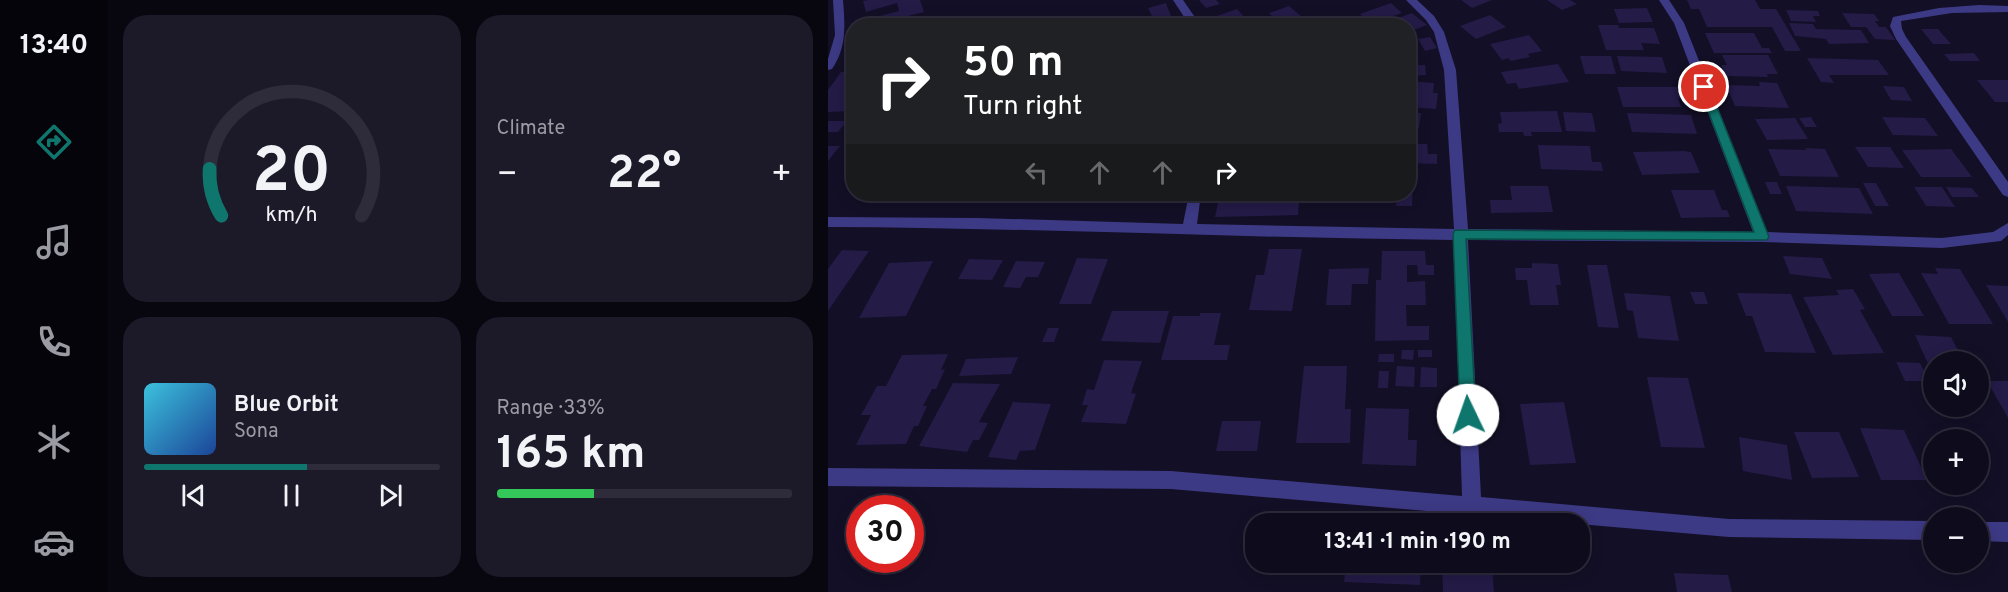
<!DOCTYPE html>
<meta charset="utf-8">
<style>
:root{--surface:#0e0b1c;--page:#1c1929;--text:#f1f3f6;--muted:#9b9ba3;--line:#2e2b3b;--accent:#0f766e}
body{margin:0;font-family:Overpass,sans-serif;background:var(--page);color:var(--text);height:100vh;display:flex;flex-direction:column;font-size:22px;white-space:nowrap}
*{box-sizing:border-box;margin:0}
p{font-size:20px;color:var(--muted)}
.icon{flex:none;width:33px;height:33px;fill:none;stroke:currentColor;stroke-width:2;stroke-linecap:round;stroke-linejoin:round}
.map{position:relative;flex:1;overflow:hidden}
.sheet{display:flex;flex-direction:column;gap:15px;padding:15px;background:#08060f;width:720px}
.sheet>*{flex:none}
.top-card{position:absolute;left:18px;top:18px;width:570px;height:183px;border-radius:24px;box-shadow:0 3px 15px #0003,0 0 0 2px var(--line);background:#202124;color:#fff;overflow:hidden}
.fabs{position:absolute;left:1095px;top:351px;display:grid;gap:12px}
.fabs a{display:grid;place-items:center;width:66px;height:66px;border-radius:50%;background:var(--surface);box-shadow:0 3px 15px #0003,0 0 0 2px var(--line);font-size:30px}
.speed{position:absolute;left:18px;top:495px;display:flex;gap:12px;font-size:30px;font-weight:700;text-align:center}
.speed>*{display:grid;place-content:center;width:78px;height:78px;border-radius:50%;background:var(--surface);box-shadow:0 3px 15px #0003,0 0 0 2px var(--line);line-height:1}
.speed .limit{border:9px solid #d22;background:#fff;color:#111}
.pin{position:absolute;display:grid;place-items:center;width:51px;height:51px;color:#fff;margin:-26px;border:3px solid #fff;border-radius:50%;box-shadow:0 2px 6px #0007}
.me{position:absolute;width:66px;margin:-33px;rotate:357deg;stroke-linejoin:round;filter:drop-shadow(0 0 4px #0008)}
.turn{display:flex;align-items:center;gap:21px;height:126px;padding:0 18px;font-size:27px}
.turn .icon{width:78px;height:78px;stroke-width:2.5}
.turn b{display:block;font-size:42px;line-height:51px}
.lanes{display:flex;align-items:center;height:57px;padding:0 18px;background:#0003;justify-content:center;gap:30px;direction:ltr}
.lanes .off{opacity:.35}
.big{font-size:45px;font-weight:700;line-height:1.1}
.sheet .card{flex:1;display:flex;flex-direction:column;justify-content:center;gap:9px;min-width:0;padding:0 21px;border-radius:24px;background:var(--page)}
.sheet .dial{align-items:center;gap:0}
.dial svg{height:156px;overflow:visible;fill:none;stroke:var(--line);stroke-width:7;stroke-linecap:round;text-anchor:middle}
.dial text{fill:var(--text);stroke:none}
.song{display:flex;align-items:center;gap:18px}
.cover{width:72px;height:72px;border-radius:9px;background:linear-gradient(135deg,hsl(190 70% 55%),hsl(220 70% 35%))}
.played{height:6px;border-radius:3px;background:linear-gradient(90deg,var(--accent) 55%,var(--line) 55%)}
.keys{display:flex;justify-content:space-around;direction:ltr}
.heat{display:flex;justify-content:space-between;align-items:center;font-size:33px;direction:ltr}
.charge{height:9px;border-radius:4px;background:linear-gradient(90deg,#34c759 33%,var(--line) 0)}
.sheet .tiles{flex:1;display:grid;gap:15px;grid-template-columns:repeat(2,1fr)}
.trip{position:absolute;left:417px;top:513px;width:345px;height:60px;border-radius:24px;background:var(--surface);box-shadow:0 3px 15px #0003,0 0 0 2px var(--line);font-weight:700;line-height:60px;text-align:center}
main{display:flex;flex:1;min-height:0}
.tab-bar{display:flex;flex-direction:column;width:108px;justify-content:space-around;align-items:center;background:#06040b;color:var(--muted)}
.tab-bar .icon{width:42px;height:42px}
.tab-bar .selected{color:var(--accent)}
.tab-bar b{font-size:27px;color:var(--text)}
.map>svg:first-child{display:block}
.building{fill:#241b47}
.lines{fill:none;stroke-linecap:round;stroke-linejoin:round}
.minor{fill:#3d3a85;fill-rule:evenodd}
.route{fill:#0f766e;stroke:#0a4d48;stroke-width:1.5}
</style>
<main>
<nav class="tab-bar">
<b>13:40</b>
<svg class="icon selected" aria-label="directions" viewBox="0 0 24 24"><path d="M12 3l9 9-9 9-9-9zM9 14v-3h6M13 9l2 2-2 2"/></svg>
<svg class="icon" aria-label="music" viewBox="0 0 24 24"><path d="M9 18V5l10-2v13"/><circle cx="6" cy="18" r="3"/><circle cx="16" cy="16" r="3"/></svg>
<svg class="icon" aria-label="phone" viewBox="0 0 24 24"><path d="M5 4h4l2 5-3 2q2 4 5 5l2-3 5 2v4C11 20 4 13 5 4z"/></svg>
<svg class="icon" aria-label="climate" viewBox="0 0 24 24"><path d="M12 3v18M4 7l16 10M4 17L20 7"/></svg>
<svg class="icon" aria-label="car" viewBox="0 0 24 24"><path d="M5 17H2v-5l4-1 3-4h7l3 4 3 1v5h-3M9 17h6M6 11h13"/><circle cx="7" cy="17" r="2"/><circle cx="17" cy="17" r="2"/></svg>
</nav>
<section class="sheet">
<div class="tiles">
<div class="card dial"><svg viewBox="0 0 100 80">
<path d="M14 69A42 42 0 1 1 86 69"/>
<path d="M14 69A42 42 0 0 1 8 45" stroke="#0f766e"/>
<text x="50" y="56" font-size="32" font-weight="700">20</text>
<text x="50" y="72" font-size="11">km/h</text>
</svg></div>
<div class="card"><p>Climate</p>
<div class="heat"><a>−</a><b class="big">22°</b><a>+</a></div>
</div>
<div class="card">
<div class="song"><i class="cover"></i><div><b>Blue Orbit</b><p>Sona</p></div></div>
<div class="played"></div>
<div class="keys"><svg class="icon" aria-label="previous" viewBox="0 0 24 24"><path d="M18 5L8 12l10 7zM5 5v14"/></svg><svg class="icon" aria-label="pause" viewBox="0 0 24 24"><path d="M8 5v14M16 5v14"/></svg><svg class="icon" aria-label="next" viewBox="0 0 24 24"><path d="M6 5l10 7-10 7zM19 5v14"/></svg></div>
</div>
<div class="card"><p>Range · 33%</p><b class="big">165 km</b><div class="charge"></div></div>
</div>
</section>
<div class="map">
<svg width="1180" height="592" viewBox="0 0 1180 592">
<rect width="100%" height="100%" fill="#130f26"/>
<g class="building">
<path d="M40,0H92L96,12L76,17L78,26H55L52,16L71,11L69,3L38,12L35,1Z"/>
<path d="M371,0H388L392,4L378,8Z"/>
<path d="M633,0H664L644,8Z"/>
<path d="M719,0H742L749,4L734,10Z"/>
<path d="M859,0H927L932,9H948L973,51H957L944,27H879L871,9H863Z"/>
<path d="M338,3L343,16L326,20L320,8Z"/>
<path d="M563,3L574,13L542,24L532,14Z"/>
<path d="M461,6L474,17L450,26H441L436,20L445,17L441,13Z"/>
<path d="M819,8L825,22L791,23L786,9Z"/>
<path d="M409,9L420,21L405,26H389L383,18Z"/>
<path d="M958,10L990,11L992,16H985L988,22L963,21Z"/>
<path d="M584,13L599,25L583,31L580,26H563L559,22Z"/>
<path d="M1014,13L1046,14L1051,21H1047L1051,27H1058L1067,40L1047,39L1038,27H1023Z"/>
<path d="M662,15L678,27L648,39L632,26Z"/>
<path d="M44,16L46,26H28L27,20Z"/>
<path d="M213,19V26H192V23Z"/>
<path d="M961,23L985,24L988,29L1033,30L1041,43L1001,44L998,39L967,36Z"/>
<path d="M770,25H790L791,28H826L832,44L813,43L816,50H778Z"/>
<path d="M1093,29H1110L1123,44H1105Z"/>
<path d="M877,33H926L934,48H941L944,53H886Z"/>
<path d="M701,35L714,51L700,54L702,57L683,61L680,58L674,60L662,44Z"/>
<path d="M602,37L609,48L597,51L590,39Z"/>
<path d="M1146,53L1152,61H1122L1116,54Z"/>
<path d="M894,55H940L950,74H939L940,77L898,76L893,65H899Z"/>
<path d="M752,56H783L788,74H757Z"/>
<path d="M789,56L834,57L839,73L793,71Z"/>
<path d="M979,58L1050,60L1061,75H1001L1006,83L993,82Z"/>
<path d="M730,64L741,82L691,89L688,83L679,84L673,72Z"/>
<path d="M580,65H597L598,75L580,76Z"/>
<path d="M26,71V108L23,111L0,112V90L13,72Z"/>
<path d="M1149,80H1180V102H1167Z"/>
<path d="M580,81L606,83L605,93H610L608,109L580,107Z"/>
<path d="M931,82L949,83L961,108L907,106L898,85L932,86Z"/>
<path d="M1055,86L1076,87L1084,101L1063,100Z"/>
<path d="M789,87H850L854,99L850,98L853,107H795Z"/>
<path d="M729,111L734,132H703L704,136H696L695,132H671L670,124L674,123L672,112Z"/>
<path d="M735,112L764,113L768,132L738,131Z"/>
<path d="M580,113H593L591,128L580,127Z"/>
<path d="M799,113L863,115L869,134L804,132Z"/>
<path d="M983,117L989,127H977L971,118Z"/>
<path d="M1054,117L1097,118L1110,136L1065,135Z"/>
<path d="M967,118L980,139L939,140L927,119Z"/>
<path d="M0,121H19L10,132H0Z"/>
<path d="M580,144H599L600,154H609V164L580,163Z"/>
<path d="M710,145L762,146L764,162H773L775,171L713,169Z"/>
<path d="M0,146H12L0,161Z"/>
<path d="M1027,147H1062L1076,168L1040,167Z"/>
<path d="M977,148L997,149L1011,177L952,176L940,149L978,150Z"/>
<path d="M1123,149L1144,177H1093L1074,150Z"/>
<path d="M856,151L863,152L872,173L814,175L805,152Z"/>
<path d="M580,181H585L584,206H568L569,200H555V194H580Z"/>
<path d="M937,182H949L954,194H942Z"/>
<path d="M1035,183H1048L1061,206H1047Z"/>
<path d="M682,186H720L725,212L663,213L662,200H684Z"/>
<path d="M958,186L1031,188L1045,214L968,211Z"/>
<path d="M1086,187H1114L1127,207L1098,206Z"/>
<path d="M1118,187L1144,188L1151,197H1124Z"/>
<path d="M843,190H886L894,210H899L902,217L853,218Z"/>
<path d="M286,194H322L319,202L283,203Z"/>
<path d="M515,194H549V196L515,197Z"/>
<path d="M471,201L470,215L387,217L390,203Z"/>
<path d="M441,249H474L464,311L421,310L428,275H436Z"/>
<path d="M14,250L41,251L0,311V269Z"/>
<path d="M554,251H597L598,265H606V275H590L589,265H579V282L597,281L598,305H578L579,326H601V340L547,341L548,280H553Z"/>
<path d="M955,256L994,258L1004,279L962,274Z"/>
<path d="M249,258L280,259L263,304H231Z"/>
<path d="M141,259L175,260L164,280L130,279Z"/>
<path d="M105,261L78,316L31,318L61,263Z"/>
<path d="M188,261L217,262L210,277H198L192,288L175,287Z"/>
<path d="M704,263L730,264L733,285H728L731,305H702L699,280H688L687,268H704Z"/>
<path d="M759,265H779L791,328L770,327Z"/>
<path d="M541,268L540,284H524L523,305H498L501,269Z"/>
<path d="M1107,268L1132,269L1165,324H1121L1093,273L1110,274Z"/>
<path d="M1071,273L1096,316H1064L1041,274Z"/>
<path d="M1158,285L1180,286V322Z"/>
<path d="M1025,289L1037,309L1032,310L1056,353L1005,355L975,297L1011,295L1008,290Z"/>
<path d="M862,292H876L880,304H867Z"/>
<path d="M796,293L842,296L851,341L810,338L805,311L799,310Z"/>
<path d="M909,293L963,294L988,353L937,352L924,316H918Z"/>
<path d="M284,311H341L332,343L273,341Z"/>
<path d="M372,313H393L386,345H402L399,360H333L345,316H372Z"/>
<path d="M220,328H231L226,342H214Z"/>
<path d="M1087,335L1123,337L1136,362H1106V368H1102Z"/>
<path d="M574,350H586L585,360L573,359Z"/>
<rect x="590" y="350" width="14" height="7"/>
<path d="M120,354L113,370L117,369L108,389H104L95,406H99L90,426H86L78,444L28,445L43,415H33L49,386H58L74,355Z"/>
<path d="M551,354H566V362H550Z"/>
<path d="M190,357L183,374L131,376L138,359Z"/>
<path d="M276,360L314,361L303,393L308,394L298,424L253,422L260,405H254L259,389L266,390Z"/>
<path d="M1068,362L1092,363L1101,381H1077Z"/>
<path d="M476,366H519L517,409H523L522,443H468Z"/>
<path d="M569,366L587,367L586,387L567,386Z"/>
<path d="M593,367L609,368V387H592Z"/>
<path d="M551,371H561L560,388H550Z"/>
<path d="M819,377L860,378L877,448L833,447Z"/>
<path d="M1159,381H1180V418Z"/>
<path d="M125,383L172,384L151,422L160,423L151,440H145L139,452L91,446Z"/>
<path d="M185,402L223,404L207,450L192,451L188,460L160,457Z"/>
<path d="M736,402L748,463L702,465L692,404Z"/>
<path d="M538,408L581,409L580,440H589L588,466L534,464Z"/>
<path d="M394,421H433L429,451H388Z"/>
<path d="M1032,428L1076,430L1099,480H1053Z"/>
<path d="M966,432H1011L1031,477L984,478Z"/>
<path d="M911,437L959,445L964,480L915,471Z"/>
<path d="M518,562H593L592,585L516,582Z"/>
<path d="M614,563L664,564L666,592H615Z"/>
<path d="M846,573L900,575L904,592H849Z"/>
</g>
<g class="lines">
<g class="minor">
<path d="M5,0H15C17,26 19,47 4,69L0,70V59L7,35Z"/>
<path d="M345,0H355L373,26H362Z"/>
<path d="M578,0H589L606,16L616,32L628,70L640,229L925,232L846,23L831,0H841L856,23L939,232L1114,238L1165,232L1180,223V235L1173,241L1114,248L934,242L640,240L653,497L901,519L1106,521V540L901,537L343,489L0,486V468L343,471L634,496L626,240C417,238 209,228 0,227V217L150,218L355,224L361,194H373L369,224L626,229L616,70L606,32L598,20Z"/>
<path d="M1151,5L1180,6V12L1124,13L1073,21L1074,29L1078,37L1180,182V197L1175,195L1068,39L1062,26L1065,17L1111,8Z"/>
<path d="M1150,522H1180V542L1150,541Z"/>
</g>
</g>
<path class="route" d="M876,84L881,87L941,237L939,240L638,239L648,415L645,420L640,422L634,420L632,415L625,234L627,230L926,232L871,87Z"/>
</svg>
<div class="fabs">
<a><svg class="icon" aria-label="sound" viewBox="0 0 24 24"><path d="M4 9h4l5-4v14l-5-4H4zM17 9q2 3 0 6"/></svg></a>
<a>+</a>
<a>−</a>
</div>
<div class="speed"><div class="limit">30</div></div>
<div class="pin" style="left:876px;top:87px;background:#d93025"><svg class="icon" aria-label="arrive" viewBox="0 0 24 24"><path d="M6 21V4h12l-3 4 3 4H6"/></svg></div>
<svg class="me" style="left:640px;top:415px" viewBox="-20 -20 40 40"><circle r="19" fill="#fff"/><path d="M0-13L10 11 0 6-10 11z" fill="#0f766e"/></svg>
<div class="trip">13:41 · 1 min · 190 m</div>
<div class="top-card">
<div class="turn"><svg class="icon" aria-label="right" viewBox="0 0 24 24"><path d="M7 20v-9h11M14 6l5 5-5 5"/></svg><div><b>50 m</b>Turn right</div></div>
<div class="lanes"><svg class="icon off" aria-label="left" viewBox="0 0 24 24"><path d="M17 20v-9H6M10 6l-5 5 5 5"/></svg><svg class="icon off" aria-label="ahead" viewBox="0 0 24 24"><path d="M12 20V5M6 11l6-6 6 6"/></svg><svg class="icon off" aria-label="ahead" viewBox="0 0 24 24"><path d="M12 20V5M6 11l6-6 6 6"/></svg><svg class="icon" aria-label="right" viewBox="0 0 24 24"><path d="M7 20v-9h11M14 6l5 5-5 5"/></svg></div>
</div>
</div>
</main>
